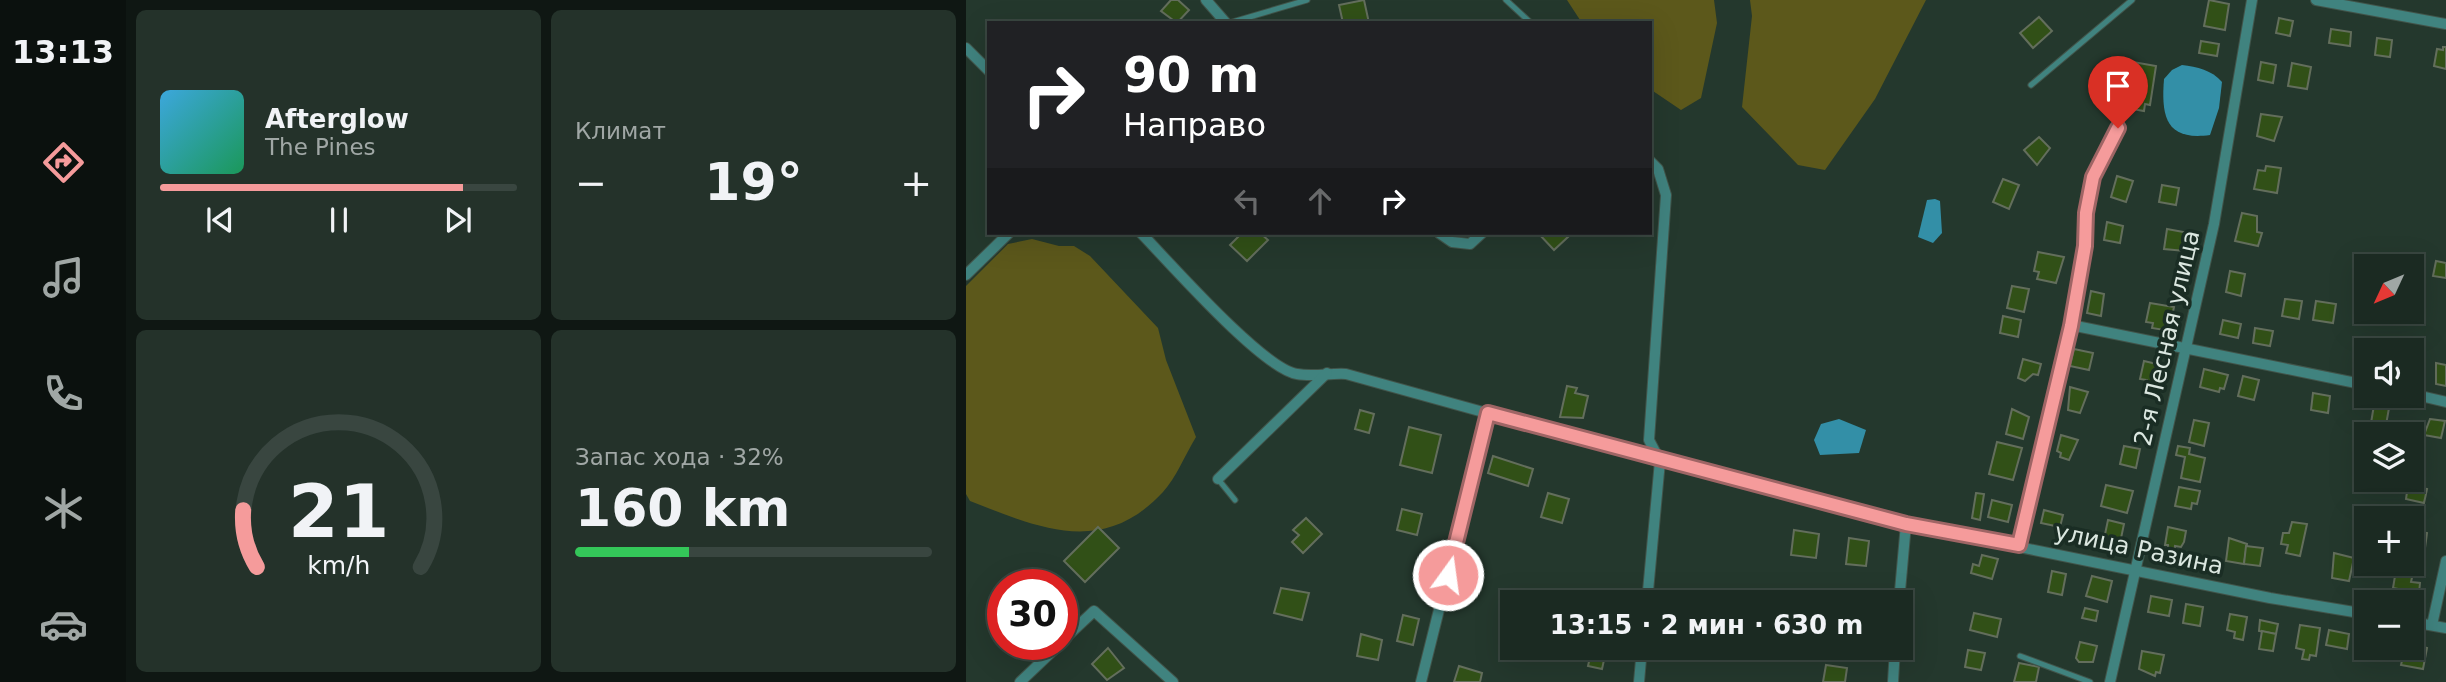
<!DOCTYPE html>
<html lang="ru">
<meta charset="utf-8">
<style>
:root{--surface:#1b2a22;--page:#24322a;--text:#f1f3f6;--muted:#a0a7a5;--line:#394640;--accent:#f59b9b}
body{margin:0;font-family:"DejaVu Sans",sans-serif;background:var(--page);color:var(--text);height:100vh;display:flex;flex-direction:column;font-size:26px;white-space:nowrap}
*{box-sizing:border-box;margin:0}
p{font-size:23px;color:var(--muted)}
.icon{flex:none;width:38px;height:38px;fill:none;stroke:currentColor;stroke-width:2;stroke-linecap:round;stroke-linejoin:round}
.map{position:relative;flex:1;overflow:hidden}
.sheet{display:flex;flex-direction:column;gap:10px;padding:10px;background:#0f1713;width:840px}
.sheet>*{flex:none}
.hud{position:absolute;left:21px;top:21px;width:665px;height:214px;border-radius:0px;box-shadow:0 7px 28px #0002,0 0 0 2px var(--line);background:#202124;color:#fff;overflow:hidden}
.needle{width:46px;rotate:226deg}
.tools{position:absolute;left:1388px;top:254px;display:grid;gap:14px}
.tools a{display:grid;place-items:center;width:70px;height:70px;border-radius:0px;background:var(--surface);box-shadow:0 7px 28px #0002,0 0 0 2px var(--line);font-size:35px}
.speed{position:absolute;left:21px;top:569px;display:flex;gap:14px;font-size:35px;font-weight:700;text-align:center}
.speed>*{display:grid;place-content:center;width:91px;height:91px;border-radius:50%;background:var(--surface);box-shadow:0 7px 28px #0002,0 0 0 2px var(--line);line-height:1}
.speed .limit{border:10px solid #d22;background:#fff;color:#111}
.pin{position:absolute;display:grid;place-items:center;width:60px;height:60px;color:#fff;margin:-72px -30px;border-radius:50% 50% 50% 0;rotate:-45deg;box-shadow:0 0 7px #0007}
.pin .icon{rotate:45deg}
.me{position:absolute;width:77px;margin:-38px;rotate:14deg;stroke-linejoin:round;filter:drop-shadow(0 0 5px #0008)}
.turn{display:flex;align-items:center;gap:24px;height:147px;padding:0 21px;font-size:32px}
.turn .icon{width:91px;height:91px;stroke-width:2.5}
.turn b{display:block;font-size:49px;line-height:60px}
.lanes{display:flex;align-items:center;height:66px;padding:0 21px;background:#0003;justify-content:center;gap:35px;direction:ltr}
.lanes .off{opacity:.35}
.big{font-size:52px;font-weight:700;line-height:1.1}
.sheet .card{flex:1;display:flex;flex-direction:column;justify-content:center;gap:10px;min-width:0;padding:0 24px;border-radius:10px;background:var(--page)}
.sheet .dial{align-items:center;gap:0}
.dial svg{height:182px;overflow:visible;fill:none;stroke:var(--line);stroke-width:7;stroke-linecap:round;text-anchor:middle}
.dial text{fill:var(--text);stroke:none}
.song{display:flex;align-items:center;gap:21px}
.cover{width:84px;height:84px;border-radius:10px;background:linear-gradient(135deg,hsl(200 70% 55%),hsl(150 70% 35%))}
.played{height:7px;border-radius:4px;background:linear-gradient(90deg,var(--accent) 85%,var(--line) 85%)}
.keys{display:flex;justify-content:space-around;direction:ltr}
.heat{display:flex;justify-content:space-between;align-items:center;font-size:38px;direction:ltr}
.charge{height:10px;border-radius:5px;background:linear-gradient(90deg,#34c759 32%,var(--line) 0)}
.sheet .tiles{flex:1;display:grid;gap:10px;grid-template-columns:repeat(2,1fr)}
.trip{position:absolute;left:534px;top:590px;width:413px;height:70px;border-radius:0px;background:var(--surface);box-shadow:0 7px 28px #0002,0 0 0 2px var(--line);font-weight:700;line-height:70px;text-align:center}
main{display:flex;flex:1;min-height:0}
.menu{display:flex;flex-direction:column;width:126px;justify-content:space-around;align-items:center;background:#0b110e;color:var(--muted)}
.menu .icon{width:49px;height:49px}
.menu .active{color:var(--accent)}
.menu b{font-size:32px;color:var(--text)}
.map>svg:first-child{display:block}
.green{fill:#5c581b}
.water{fill:#338fa7}
.building{fill:#315017;stroke:#636e5c;stroke-width:2}
.lines{fill:none;stroke-linecap:round;stroke-linejoin:round}
.lane-casing{stroke:#41544a;stroke-width:7}
.street-casing{stroke:#41544a;stroke-width:12}
.lane{stroke:#40837f;stroke-width:5}
.street{stroke:#40837f;stroke-width:10}
.route-casing{stroke:#9f6565;stroke-width:18}
.route{stroke:#f59b9b;stroke-width:12}
.labels{text-anchor:middle;dominant-baseline:central;stroke-width:7;stroke-linejoin:round;paint-order:stroke}
.street-label{font-size:24px;fill:#dbe7e0;stroke:#1a2d24}
</style>
<main>
<nav class="menu">
<b>13:13</b>
<svg class="icon active" aria-label="directions" viewBox="0 0 24 24"><path d="M12 3l9 9-9 9-9-9zM9 14v-3h6M13 9l2 2-2 2"/></svg>
<svg class="icon" aria-label="music" viewBox="0 0 24 24"><path d="M9 18V5l10-2v13"/><circle cx="6" cy="18" r="3"/><circle cx="16" cy="16" r="3"/></svg>
<svg class="icon" aria-label="phone" viewBox="0 0 24 24"><path d="M5 4h4l2 5-3 2q2 4 5 5l2-3 5 2v4C11 20 4 13 5 4z"/></svg>
<svg class="icon" aria-label="climate" viewBox="0 0 24 24"><path d="M12 3v18M4 7l16 10M4 17L20 7"/></svg>
<svg class="icon" aria-label="car" viewBox="0 0 24 24"><path d="M5 17H2v-5l4-1 3-4h7l3 4 3 1v5h-3M9 17h6M6 11h13"/><circle cx="7" cy="17" r="2"/><circle cx="17" cy="17" r="2"/></svg>
</nav>
<section class="sheet">
<div class="tiles">
<div class="card">
<div class="song"><i class="cover"></i><div><b>Afterglow</b><p>The Pines</p></div></div>
<div class="played"></div>
<div class="keys"><svg class="icon" aria-label="previous" viewBox="0 0 24 24"><path d="M18 5L8 12l10 7zM5 5v14"/></svg><svg class="icon" aria-label="pause" viewBox="0 0 24 24"><path d="M8 5v14M16 5v14"/></svg><svg class="icon" aria-label="next" viewBox="0 0 24 24"><path d="M6 5l10 7-10 7zM19 5v14"/></svg></div>
</div>
<div class="card"><p>Климат</p>
<div class="heat"><a>−</a><b class="big">19°</b><a>+</a></div>
</div>
<div class="card dial"><svg viewBox="0 0 100 80">
<path d="M14 69A42 42 0 1 1 86 69"/>
<path d="M14 69A42 42 0 0 1 8 44" stroke="#f59b9b"/>
<text x="50" y="56" font-size="32" font-weight="700">21</text>
<text x="50" y="72" font-size="11">km/h</text>
</svg></div>
<div class="card"><p>Запас хода · 32%</p><b class="big">160 km</b><div class="charge"></div></div>
</div>
</section>
<div class="map">
<svg width="1480" height="682" viewBox="0 0 1480 682">
<rect width="100%" height="100%" fill="#24382d"/>
<g class="green">
<path d="M601,0H748L751,23L735,98L715,110L684,89V23H616Z"/>
<path d="M784,0H960L909,99L859,170L832,165L776,107L786,16Z"/>
<path d="M66,239L93,246H108L124,256L192,328L200,360L230,437C219,455 210,478 197,492C137,557 73,528 4,501L0,494V286L42,244Z"/>
</g>
<g class="water">
<path d="M1216,65C1231,67 1246,70 1256,82L1253,108L1244,135C1200,141 1195,117 1198,79L1206,70Z"/>
<path d="M969,199L974,201L976,233L967,243L952,237L961,200Z"/>
<path d="M873,419L900,430L893,453L854,455L848,440L855,424Z"/>
</g>
<g class="building">
<path d="M205,0H212L223,10L211,23L195,11Z"/>
<path d="M398,0L403,23H377L373,5Z"/>
<path d="M1243,0L1263,4L1259,30L1238,26Z"/>
<path d="M1073,17L1086,31L1067,48L1054,33Z"/>
<path d="M1313,18L1327,21L1324,36L1310,33Z"/>
<path d="M1365,29L1385,32L1384,46L1363,43Z"/>
<path d="M1411,38L1426,40L1424,57L1409,55Z"/>
<path d="M1235,41L1253,44L1251,56L1233,53Z"/>
<path d="M1477,47H1480V69L1468,66L1471,49L1477,50Z"/>
<path d="M1167,62L1190,66L1184,105L1179,104L1178,111L1166,109L1167,102L1160,101Z"/>
<path d="M1295,62L1310,65L1307,83L1292,80Z"/>
<path d="M1326,63L1345,67L1341,89L1322,86Z"/>
<path d="M1295,114L1316,117L1308,141L1291,136Z"/>
<path d="M1073,137L1084,148L1071,165L1058,150Z"/>
<path d="M1300,166L1315,168L1311,193L1288,189L1292,170L1299,171Z"/>
<path d="M1151,176L1167,181L1160,202L1145,197Z"/>
<path d="M1037,179L1053,185L1043,209L1027,202Z"/>
<path d="M1196,185L1213,188L1210,205L1193,202Z"/>
<path d="M1276,213L1291,216V232L1296,233L1292,246L1269,241Z"/>
<path d="M1141,222L1157,226L1154,243L1138,240Z"/>
<path d="M1201,229L1223,233L1219,251L1198,249Z"/>
<path d="M276,233H294L302,240L281,261L264,245Z"/>
<path d="M572,233H599L603,236L588,250Z"/>
<path d="M1072,252L1098,257L1090,283L1071,279L1073,272L1068,271Z"/>
<path d="M1470,261L1480,263V278L1467,276Z"/>
<path d="M1264,271L1279,274L1275,296L1260,292Z"/>
<path d="M1046,286L1063,289L1058,312L1041,308Z"/>
<path d="M1125,291L1138,294L1135,316L1121,313Z"/>
<path d="M1319,299L1336,301L1333,319L1316,316Z"/>
<path d="M1350,301L1370,304L1367,323L1347,320Z"/>
<path d="M1184,303L1208,307L1204,326L1200,325L1198,330L1186,328L1187,323L1180,322Z"/>
<path d="M1037,316L1055,320L1052,337L1034,333Z"/>
<path d="M1257,320L1275,324L1272,338L1254,334Z"/>
<path d="M1289,328L1307,331L1304,346L1287,343Z"/>
<path d="M1108,349L1127,353L1123,370L1104,366Z"/>
<path d="M1057,359L1075,364L1072,375L1067,374L1059,381L1052,378Z"/>
<path d="M1178,361L1195,365L1190,389L1180,386L1181,380L1174,379Z"/>
<path d="M1470,363L1480,365V386L1470,384Z"/>
<path d="M1238,369L1262,375L1258,389L1254,388L1253,392L1234,387Z"/>
<path d="M1277,376L1293,380L1288,400L1272,396Z"/>
<path d="M601,386L611,388L609,393L622,396L617,418L594,417Z"/>
<path d="M1104,387L1122,392L1114,413L1102,410Z"/>
<path d="M1347,393L1364,396L1362,413L1345,410Z"/>
<path d="M1408,405L1423,408L1420,425L1405,423Z"/>
<path d="M1046,409L1063,417L1057,439L1040,434Z"/>
<path d="M394,410L408,414L403,433L389,429Z"/>
<path d="M1464,419L1479,421L1475,438L1458,435Z"/>
<path d="M1228,420L1243,423L1238,446L1223,442Z"/>
<path d="M443,427L475,435L466,473L434,465Z"/>
<path d="M1095,435L1112,440L1103,460L1094,457L1095,453L1091,451Z"/>
<path d="M1031,442L1056,448L1047,480L1023,474Z"/>
<path d="M1158,446L1174,449L1170,468L1154,464Z"/>
<path d="M1212,446L1224,448L1223,454L1239,458L1234,482L1215,478L1219,457L1210,455Z"/>
<path d="M527,456L567,469L562,486L522,473Z"/>
<path d="M1140,485L1167,491L1161,513L1135,506Z"/>
<path d="M1442,485L1461,489L1458,503L1440,499Z"/>
<path d="M1213,487L1234,491L1231,504L1226,503L1225,509L1209,506Z"/>
<path d="M582,493L603,499L596,523L575,517Z"/>
<path d="M1010,493L1018,494L1014,520L1006,518Z"/>
<path d="M1026,500L1046,505L1042,522L1022,517Z"/>
<path d="M436,509L456,514L451,535L431,530Z"/>
<path d="M1078,510L1097,515L1094,527L1075,523Z"/>
<path d="M340,518L356,534L337,553L326,542L333,535L327,530Z"/>
<path d="M1142,520L1158,524L1154,543L1138,539Z"/>
<path d="M1326,522L1341,524L1334,556L1320,553L1322,545L1315,544L1317,533H1323Z"/>
<path d="M132,527L153,548L119,582L98,561Z"/>
<path d="M1202,527L1220,531L1218,542L1215,547L1209,546L1208,554L1203,553L1202,545H1199Z"/>
<path d="M828,530L853,534L850,558L825,555Z"/>
<path d="M1446,530L1461,533L1459,548L1448,546L1446,550Z"/>
<path d="M883,538L903,541L900,566L880,564Z"/>
<path d="M1263,538L1281,544L1278,564L1260,561Z"/>
<path d="M1280,546L1297,548L1294,566L1278,564Z"/>
<path d="M1368,553L1388,558L1383,581L1366,578Z"/>
<path d="M1016,555L1032,559L1026,579L1005,573L1007,564L1013,566Z"/>
<path d="M1440,568L1448,569L1445,582L1454,583L1453,593L1427,588L1429,576L1438,577Z"/>
<path d="M1086,571L1100,574L1096,595L1082,592Z"/>
<path d="M1126,576L1146,581L1141,602L1120,596Z"/>
<path d="M315,588L343,593L336,620L308,613Z"/>
<path d="M1185,596L1206,600L1203,616L1182,612Z"/>
<path d="M1220,604L1237,607L1234,626L1217,623Z"/>
<path d="M1119,608L1132,611L1130,621L1116,618Z"/>
<path d="M1008,613L1035,619L1031,637L1004,630Z"/>
<path d="M1264,614L1281,617L1277,640L1268,638L1269,632L1261,630Z"/>
<path d="M437,615L453,619L447,645L431,641Z"/>
<path d="M1294,620L1312,624L1310,634L1293,631Z"/>
<path d="M1334,625L1354,628L1350,656L1344,655L1343,660L1336,659L1338,650L1330,648Z"/>
<path d="M1363,630L1383,634L1381,649L1360,645Z"/>
<path d="M1296,631L1310,634L1307,651L1293,649Z"/>
<path d="M395,634L416,640L412,660L391,656Z"/>
<path d="M1114,642L1131,646L1127,662H1113L1110,658Z"/>
<path d="M1446,644L1461,648L1457,669L1435,665L1439,648H1446Z"/>
<path d="M142,648L158,668L141,680L126,664Z"/>
<path d="M626,648L640,651L636,669L622,666Z"/>
<path d="M1403,648H1426L1424,660L1402,656Z"/>
<path d="M1002,650L1019,653L1015,670L999,667Z"/>
<path d="M1176,651L1198,655L1194,673L1190,672L1189,676L1173,669Z"/>
<path d="M1053,663L1073,667L1070,682H1048Z"/>
<path d="M860,665L881,668L879,682H857Z"/>
<path d="M493,666L516,673L514,682H488Z"/>
</g>
<g class="lines">
<defs>
<g id="lane">
<path d="M540,0L565,23"/>
<path d="M263,23L341,0"/>
<path d="M1065,85L1166,0"/>
<path d="M252,479L269,500"/>
<path d="M1054,656L1124,682"/>
</g>
<g id="street">
<path d="M240,0L260,23"/>
<path d="M1350,0L1480,24"/>
<path d="M0,48L23,71"/>
<path d="M175,233C203,262 297,369 331,374C347,377 364,373 380,374L694,461L940,524L1304,598L1400,614"/>
<path d="M473,233L486,242L504,244L516,233"/>
<path d="M0,275L43,233"/>
<path d="M1105,325L1400,385"/>
<path d="M1446,394L1480,402"/>
<path d="M252,479L361,373"/>
<path d="M1053,545L1105,325L1119,246L1120,213L1127,177L1152,128"/>
<path d="M681,602L694,461L683,440L700,195L692,169L684,161"/>
<path d="M933,602L940,524"/>
<path d="M1446,622L1480,628"/>
<path d="M1466,625L1480,561"/>
<path d="M96,641L128,611L207,682"/>
<path d="M54,682L94,644"/>
<path d="M455,682L522,413"/>
<path d="M673,682L676,648"/>
<path d="M927,682L929,648"/>
<path d="M1144,682L1248,224L1286,0"/>
</g>
</defs>
<use href="#lane" class="lane-casing"/>
<use href="#street" class="street-casing"/>
<use href="#lane" class="lane"/>
<use href="#street" class="street"/>
</g>
<g class="lines">
<defs>
<path id="route" d="M482,575L522,413L940,524L1053,545L1105,326L1119,246L1120,213L1127,177L1152,128"/>
</defs>
<use href="#route" class="route-casing"/>
<use href="#route" class="route"/>
</g>
<g class="labels">
<g class="street-label">
<text transform="translate(1201 338) rotate(-77)">2-я Лесная улица</text>
<text transform="translate(1173 549) rotate(12)">улица Разина</text>
</g>
</g>
</svg>
<div class="tools">
<a><svg class="needle" viewBox="-14 -14 28 28"><path d="M0-13l5 13h-10z" fill="#e53935"/><path d="M0 13l5-13h-10z" fill="#a0a7a5"/></svg></a>
<a><svg class="icon" aria-label="sound" viewBox="0 0 24 24"><path d="M4 9h4l5-4v14l-5-4H4zM17 9q2 3 0 6"/></svg></a>
<a><svg class="icon" aria-label="layers" viewBox="0 0 24 24"><path d="M12 4l9 5-9 5-9-5zM3 14l9 5 9-5"/></svg></a>
<a>+</a>
<a>−</a>
</div>
<div class="speed"><div class="limit">30</div></div>
<div class="pin" style="left:1152px;top:128px;background:#d93025"><svg class="icon" aria-label="arrive" viewBox="0 0 24 24"><path d="M6 21V4h12l-3 4 3 4H6"/></svg></div>
<svg class="me" style="left:482px;top:575px" viewBox="-20 -20 40 40"><circle r="17" fill="#f59b9b" stroke="#fff" stroke-width="3"/><path d="M0-11L8 9 0 5-8 9z" fill="#fff"/></svg>
<div class="trip">13:15 · 2 мин · 630 m</div>
<div class="hud">
<div class="turn"><svg class="icon" aria-label="right" viewBox="0 0 24 24"><path d="M7 20v-9h11M14 6l5 5-5 5"/></svg><div><b>90 m</b>Направо</div></div>
<div class="lanes"><svg class="icon off" aria-label="left" viewBox="0 0 24 24"><path d="M17 20v-9H6M10 6l-5 5 5 5"/></svg><svg class="icon off" aria-label="ahead" viewBox="0 0 24 24"><path d="M12 20V5M6 11l6-6 6 6"/></svg><svg class="icon" aria-label="right" viewBox="0 0 24 24"><path d="M7 20v-9h11M14 6l5 5-5 5"/></svg></div>
</div>
</div>
</main>
